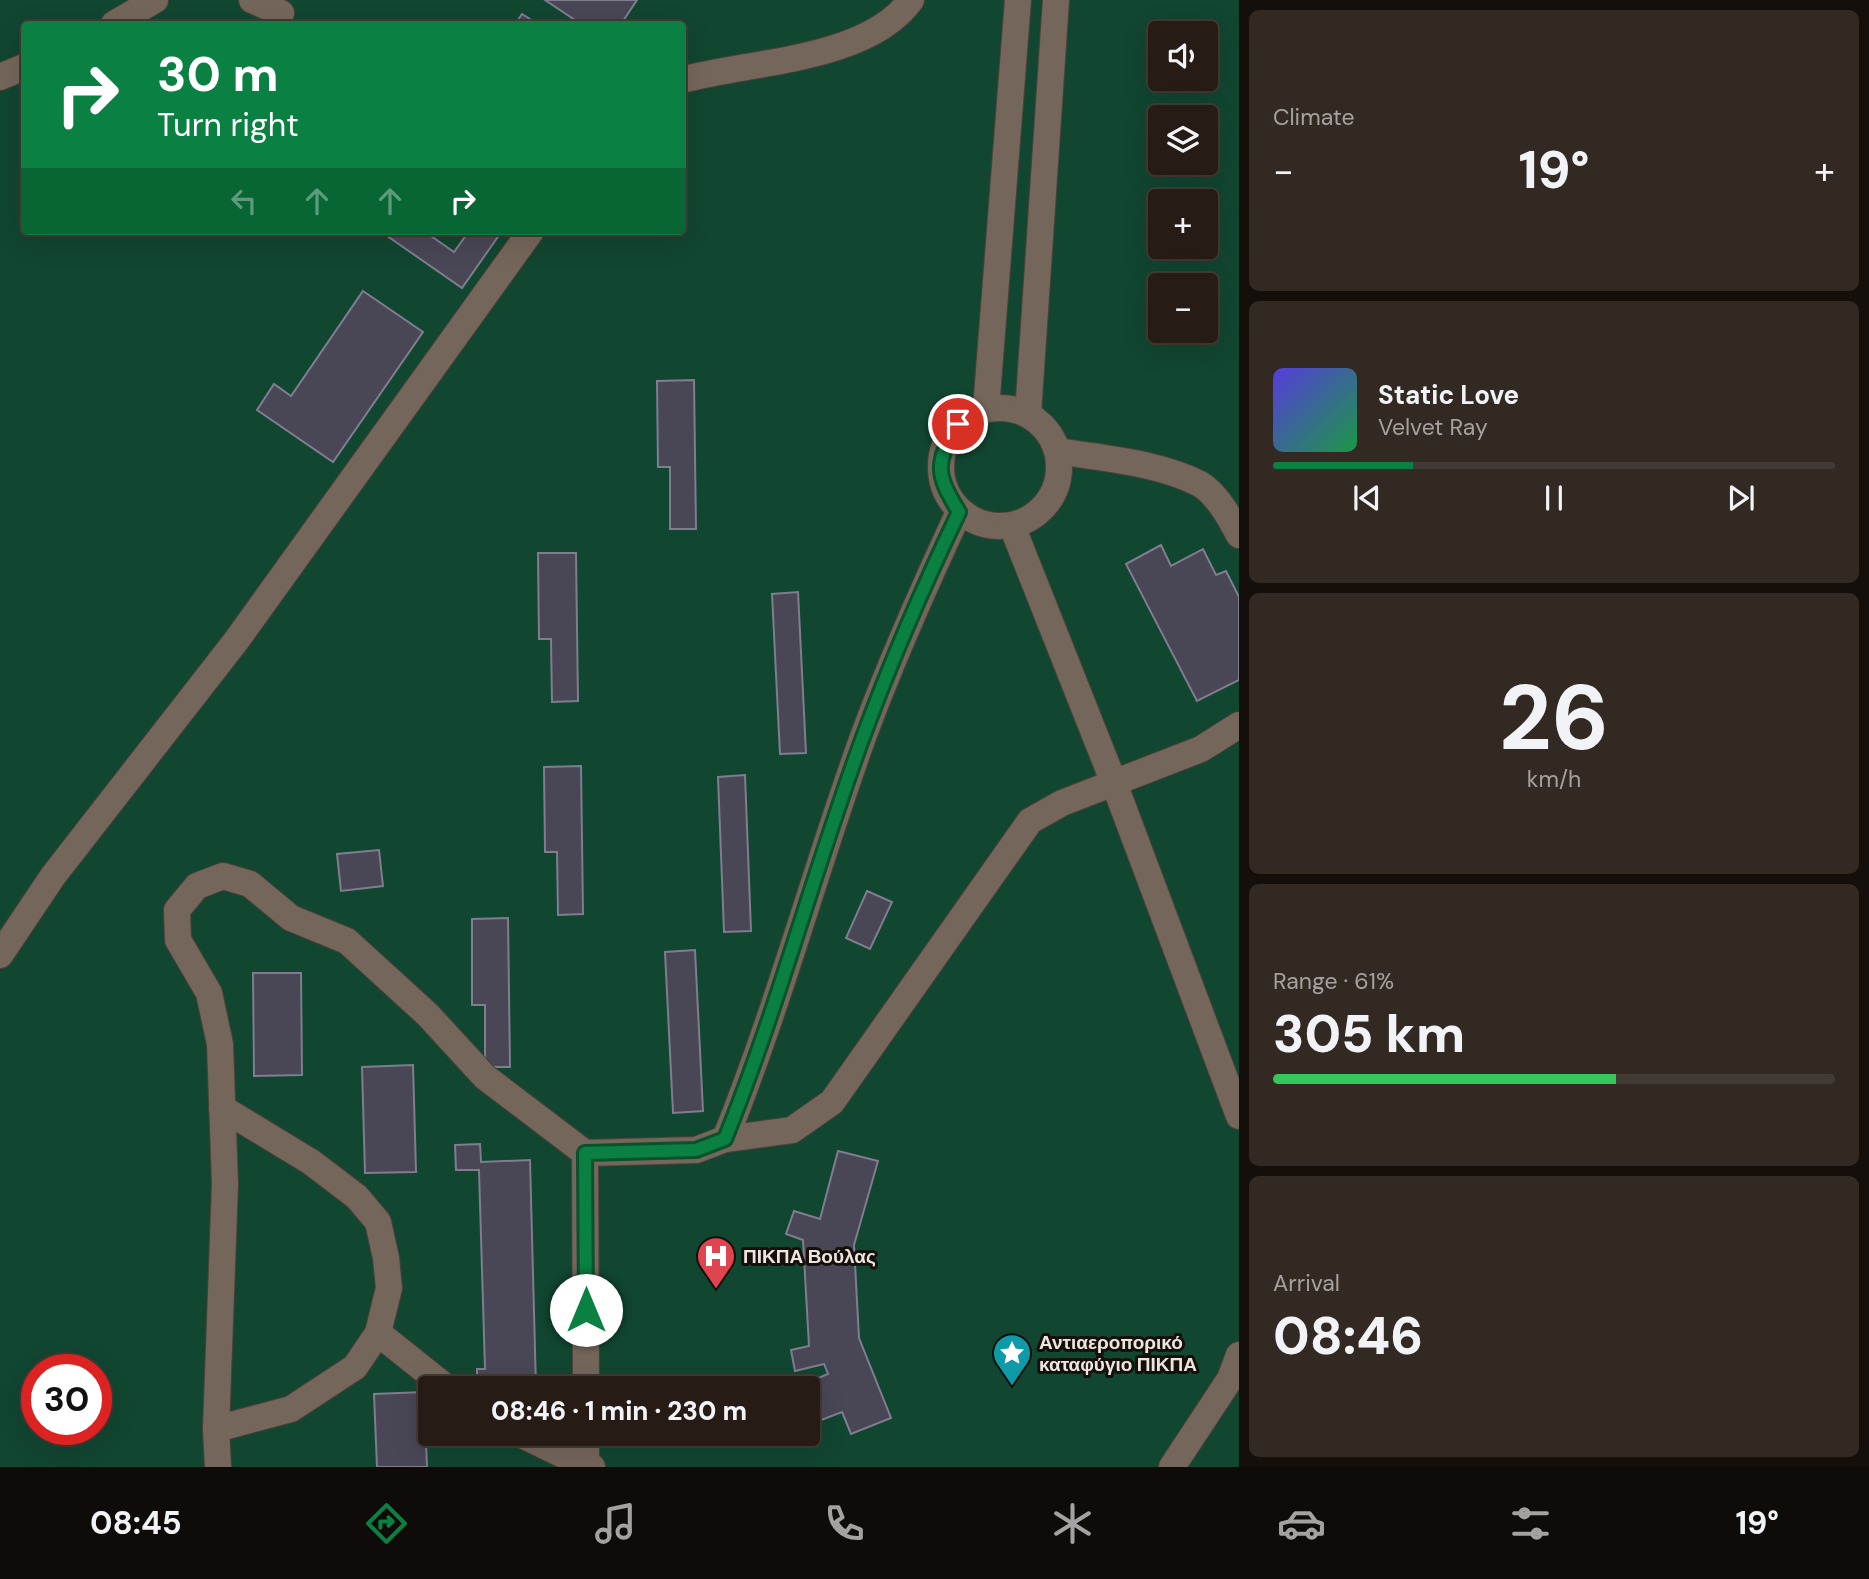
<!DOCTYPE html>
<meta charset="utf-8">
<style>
:root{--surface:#261c15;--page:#322922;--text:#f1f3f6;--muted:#a4a1a0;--line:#423a34;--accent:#0b8043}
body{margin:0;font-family:"DM Sans",sans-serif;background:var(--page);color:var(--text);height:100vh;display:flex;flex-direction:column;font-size:26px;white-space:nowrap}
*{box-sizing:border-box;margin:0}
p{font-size:23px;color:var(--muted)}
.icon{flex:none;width:38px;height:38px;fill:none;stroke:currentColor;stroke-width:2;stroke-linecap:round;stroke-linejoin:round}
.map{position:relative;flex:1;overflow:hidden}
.side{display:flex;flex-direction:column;gap:10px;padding:10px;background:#150f0c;width:630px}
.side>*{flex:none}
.banner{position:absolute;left:21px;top:21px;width:665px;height:214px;border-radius:7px;box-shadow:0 7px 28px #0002,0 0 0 2px var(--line);background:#0b8043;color:#fff;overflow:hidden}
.buttons{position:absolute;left:1148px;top:21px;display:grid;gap:14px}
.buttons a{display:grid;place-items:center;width:70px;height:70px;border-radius:7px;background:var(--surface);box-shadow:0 7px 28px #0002,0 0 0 2px var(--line);font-size:35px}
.speed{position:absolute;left:21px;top:1354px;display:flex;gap:14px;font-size:35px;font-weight:700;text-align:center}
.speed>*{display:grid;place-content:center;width:91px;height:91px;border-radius:50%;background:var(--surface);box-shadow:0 7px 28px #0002,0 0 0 2px var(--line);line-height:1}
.speed .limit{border:10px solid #d22;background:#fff;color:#111}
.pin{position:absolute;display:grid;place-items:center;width:60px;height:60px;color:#fff;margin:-30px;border:4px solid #fff;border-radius:50%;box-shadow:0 2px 7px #0007}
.me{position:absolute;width:77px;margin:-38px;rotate:0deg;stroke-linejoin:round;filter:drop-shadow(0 0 5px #0008)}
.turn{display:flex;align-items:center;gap:24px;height:147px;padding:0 21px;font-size:32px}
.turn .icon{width:91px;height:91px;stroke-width:2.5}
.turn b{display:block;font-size:49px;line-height:60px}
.lanes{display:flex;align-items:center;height:66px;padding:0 21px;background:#0003;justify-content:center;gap:35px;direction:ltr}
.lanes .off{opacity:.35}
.big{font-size:52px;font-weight:800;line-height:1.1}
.side .widget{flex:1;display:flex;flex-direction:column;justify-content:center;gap:10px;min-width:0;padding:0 24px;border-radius:10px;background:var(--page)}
.side .dial{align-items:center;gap:0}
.dial b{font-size:91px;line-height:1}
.song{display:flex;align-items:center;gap:21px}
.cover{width:84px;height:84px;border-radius:10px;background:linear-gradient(135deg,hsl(250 70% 55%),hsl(140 70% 35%))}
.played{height:7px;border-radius:4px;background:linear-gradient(90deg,var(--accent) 25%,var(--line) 25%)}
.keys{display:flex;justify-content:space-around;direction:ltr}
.heat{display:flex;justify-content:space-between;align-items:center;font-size:38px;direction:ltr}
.charge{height:10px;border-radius:5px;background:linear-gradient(90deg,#34c759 61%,var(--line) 0)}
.trip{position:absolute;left:418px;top:1376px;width:402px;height:70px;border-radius:7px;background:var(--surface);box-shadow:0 7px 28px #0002,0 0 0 2px var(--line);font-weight:800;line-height:70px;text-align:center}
.menu{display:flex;height:112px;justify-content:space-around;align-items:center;background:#0f0b08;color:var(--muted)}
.menu .icon{width:49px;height:49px}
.menu .current{color:var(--accent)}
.menu b{font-size:32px;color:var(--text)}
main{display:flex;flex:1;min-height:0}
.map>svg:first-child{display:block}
.green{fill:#114631;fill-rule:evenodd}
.building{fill:#494656;stroke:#7f7d8e;stroke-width:2}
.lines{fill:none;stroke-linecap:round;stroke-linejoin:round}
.minor-casing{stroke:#4d423a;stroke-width:28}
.minor{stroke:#75665b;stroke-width:26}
.route-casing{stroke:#07532c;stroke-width:18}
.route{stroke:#0b8043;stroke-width:12}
.labels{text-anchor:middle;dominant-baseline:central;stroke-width:6;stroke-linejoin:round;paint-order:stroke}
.poi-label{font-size:19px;font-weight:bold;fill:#ede5de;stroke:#16100c;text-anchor:start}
</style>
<main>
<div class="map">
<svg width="1239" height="1467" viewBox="0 0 1239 1467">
<rect width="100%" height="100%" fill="#32261c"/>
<path class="green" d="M0,0H1239V1467H0ZM24,24H682V231H24ZM1160,33H1206V79H1160ZM1160,117H1206V163H1160ZM1160,201H1206V247H1160ZM1160,285H1206V331H1160ZM37,1370H96V1430H37ZM430,1388H808V1433H430Z"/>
<g class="building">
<path d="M545,0H637L621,24H581Z"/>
<path d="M522,14L538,24H515Z"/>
<path d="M380,231H424L454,252L469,231H502L462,288Z"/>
<path d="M363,291L423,332L333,462L257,410L274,384L291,396Z"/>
<path d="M694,380L696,529H670V467H658L657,381Z"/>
<path d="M1161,545L1171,566L1203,549L1216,575L1226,571L1239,597V680L1197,701L1126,564Z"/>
<path d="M538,553H576L578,701L552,702L551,639H539Z"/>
<path d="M798,592L806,753L780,754L772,594Z"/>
<path d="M581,766L583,914L558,915L557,852H545L544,767Z"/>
<path d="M745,775L751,931L724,932L718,777Z"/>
<path d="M379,850L383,886L341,891L337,854Z"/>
<path d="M867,891L892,902L870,949L846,938Z"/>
<path d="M508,918L510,1067H485V1005H472V919Z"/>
<path d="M695,950L703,1111L673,1113L665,952Z"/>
<path d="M253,973H301L302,1075L254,1076Z"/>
<path d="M413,1065L416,1172L365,1173L362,1067Z"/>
<path d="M480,1144L481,1162L530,1160L536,1388H477V1369H485L479,1170H456L455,1145Z"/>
<path d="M838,1151L878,1161L854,1245L859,1338L891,1418L851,1434L842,1412L808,1425V1388H794L828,1374L824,1364L795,1371L791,1350L809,1346L803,1240L786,1234L794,1211L820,1219Z"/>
<path d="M424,1392L427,1467H377L374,1394Z"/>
<path d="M761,1433H788L765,1442Z"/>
</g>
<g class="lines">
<defs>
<g id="minor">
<path d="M252,0L281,13"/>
<path d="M114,24L155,0"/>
<path d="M0,77L24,67"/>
<path d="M682,80C750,61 867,61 911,0"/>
<circle cx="1000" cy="467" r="59"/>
<path d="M986,409L1018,0"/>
<path d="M1028,414L1056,0"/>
<path d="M1058,451C1104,459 1157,462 1200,484C1217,494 1230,518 1239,535"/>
<path d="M1012,526L1114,783L1239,1116"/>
<path d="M0,955L53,876L236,641L531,231"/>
<path d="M725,1139L792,1130L832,1102L1030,821L1062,803L1201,749L1239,725"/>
<path d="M585,1153L586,1388"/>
<path d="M378,1333L447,1388"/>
<path d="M216,1429L291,1409L355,1367L378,1333L389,1288L386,1258L378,1222L357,1197L311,1162L222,1108"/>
<path d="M518,1433L586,1466L592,1467"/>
<path d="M586,1433V1467"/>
<path d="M218,1467L216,1429L225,1184L220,1044L209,993L178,940L177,910L197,886L223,876L250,884L291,918L347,941L427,1014L485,1077L585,1153L696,1150L725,1139C778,1008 815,870 863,737C891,661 925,585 959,512"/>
<path d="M1172,1467L1230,1379L1239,1355"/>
</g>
</defs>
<use href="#minor" class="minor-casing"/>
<use href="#minor" class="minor"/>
</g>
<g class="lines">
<defs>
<path id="route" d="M586,1310L585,1153L696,1150L725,1139C778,1008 814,870 863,737C891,661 924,585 959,512C935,473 935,464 958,424"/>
</defs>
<use href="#route" class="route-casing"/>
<use href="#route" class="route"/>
</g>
<defs>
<symbol id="hospital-pin" viewBox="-11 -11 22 30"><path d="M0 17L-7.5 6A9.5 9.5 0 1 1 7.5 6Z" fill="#e0444e" stroke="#16100c"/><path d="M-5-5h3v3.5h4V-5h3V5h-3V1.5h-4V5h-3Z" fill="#fff"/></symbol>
<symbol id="sight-pin" viewBox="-11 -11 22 30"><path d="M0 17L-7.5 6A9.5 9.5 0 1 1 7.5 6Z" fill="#0f9aa8" stroke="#16100c"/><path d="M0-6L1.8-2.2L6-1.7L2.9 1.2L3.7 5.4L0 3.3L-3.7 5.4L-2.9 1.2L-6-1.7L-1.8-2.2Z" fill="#fff"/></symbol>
</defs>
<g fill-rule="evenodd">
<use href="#hospital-pin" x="694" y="1234" width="44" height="60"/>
<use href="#sight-pin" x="990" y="1331" width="44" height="60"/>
</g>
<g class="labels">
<g class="poi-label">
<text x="743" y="1256">ΠΙΚΠΑ Βούλας</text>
<text x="1039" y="1342">Αντιαεροπορικό<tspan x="1039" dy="22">καταφύγιο ΠΙΚΠΑ</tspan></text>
</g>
</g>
</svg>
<div class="buttons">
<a><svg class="icon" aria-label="sound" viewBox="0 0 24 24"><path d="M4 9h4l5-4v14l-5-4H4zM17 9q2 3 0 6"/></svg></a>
<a><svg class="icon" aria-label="layers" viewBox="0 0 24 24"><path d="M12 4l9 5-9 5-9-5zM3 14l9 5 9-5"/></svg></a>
<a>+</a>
<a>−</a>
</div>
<div class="speed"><div class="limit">30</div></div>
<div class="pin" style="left:958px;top:424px;background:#d93025"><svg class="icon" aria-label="arrive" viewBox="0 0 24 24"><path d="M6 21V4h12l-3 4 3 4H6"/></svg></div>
<svg class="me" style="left:586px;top:1310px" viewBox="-20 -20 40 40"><circle r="19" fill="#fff"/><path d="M0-13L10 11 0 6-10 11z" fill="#0b8043"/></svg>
<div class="trip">08:46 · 1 min · 230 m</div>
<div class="banner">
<div class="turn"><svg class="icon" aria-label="right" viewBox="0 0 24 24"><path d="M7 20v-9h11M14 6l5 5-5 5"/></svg><div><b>30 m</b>Turn right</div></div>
<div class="lanes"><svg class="icon off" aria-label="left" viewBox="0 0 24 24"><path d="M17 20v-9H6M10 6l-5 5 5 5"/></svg><svg class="icon off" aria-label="ahead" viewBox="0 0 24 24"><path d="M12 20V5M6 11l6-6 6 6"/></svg><svg class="icon off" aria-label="ahead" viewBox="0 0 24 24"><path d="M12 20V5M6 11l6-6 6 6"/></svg><svg class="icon" aria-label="right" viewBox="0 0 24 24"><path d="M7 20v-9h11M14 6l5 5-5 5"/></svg></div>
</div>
</div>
<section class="side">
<div class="widget"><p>Climate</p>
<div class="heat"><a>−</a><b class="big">19°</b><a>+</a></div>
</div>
<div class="widget">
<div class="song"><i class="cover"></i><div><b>Static Love</b><p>Velvet Ray</p></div></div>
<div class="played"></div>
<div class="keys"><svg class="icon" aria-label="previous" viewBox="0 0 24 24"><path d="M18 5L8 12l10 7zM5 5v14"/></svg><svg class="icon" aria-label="pause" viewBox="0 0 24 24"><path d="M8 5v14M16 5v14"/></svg><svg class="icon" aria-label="next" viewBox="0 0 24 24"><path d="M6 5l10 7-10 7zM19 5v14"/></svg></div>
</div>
<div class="widget dial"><b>26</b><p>km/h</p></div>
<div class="widget"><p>Range · 61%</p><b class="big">305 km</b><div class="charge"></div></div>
<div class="widget"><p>Arrival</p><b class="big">08:46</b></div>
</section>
</main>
<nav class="menu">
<b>08:45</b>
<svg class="icon current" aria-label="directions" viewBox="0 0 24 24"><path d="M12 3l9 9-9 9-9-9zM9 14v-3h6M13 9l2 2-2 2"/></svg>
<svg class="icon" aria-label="music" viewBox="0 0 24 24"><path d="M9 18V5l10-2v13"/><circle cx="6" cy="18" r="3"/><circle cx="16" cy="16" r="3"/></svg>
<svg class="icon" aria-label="phone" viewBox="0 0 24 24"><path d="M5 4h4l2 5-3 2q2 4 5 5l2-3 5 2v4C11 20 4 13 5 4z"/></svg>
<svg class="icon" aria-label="climate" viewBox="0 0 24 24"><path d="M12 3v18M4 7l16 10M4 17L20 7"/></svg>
<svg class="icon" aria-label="car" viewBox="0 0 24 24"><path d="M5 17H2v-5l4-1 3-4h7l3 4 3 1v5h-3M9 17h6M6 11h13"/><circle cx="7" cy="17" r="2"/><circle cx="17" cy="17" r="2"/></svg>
<svg class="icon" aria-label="filters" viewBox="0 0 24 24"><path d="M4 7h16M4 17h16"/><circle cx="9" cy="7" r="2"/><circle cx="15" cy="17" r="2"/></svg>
<b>19°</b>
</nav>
